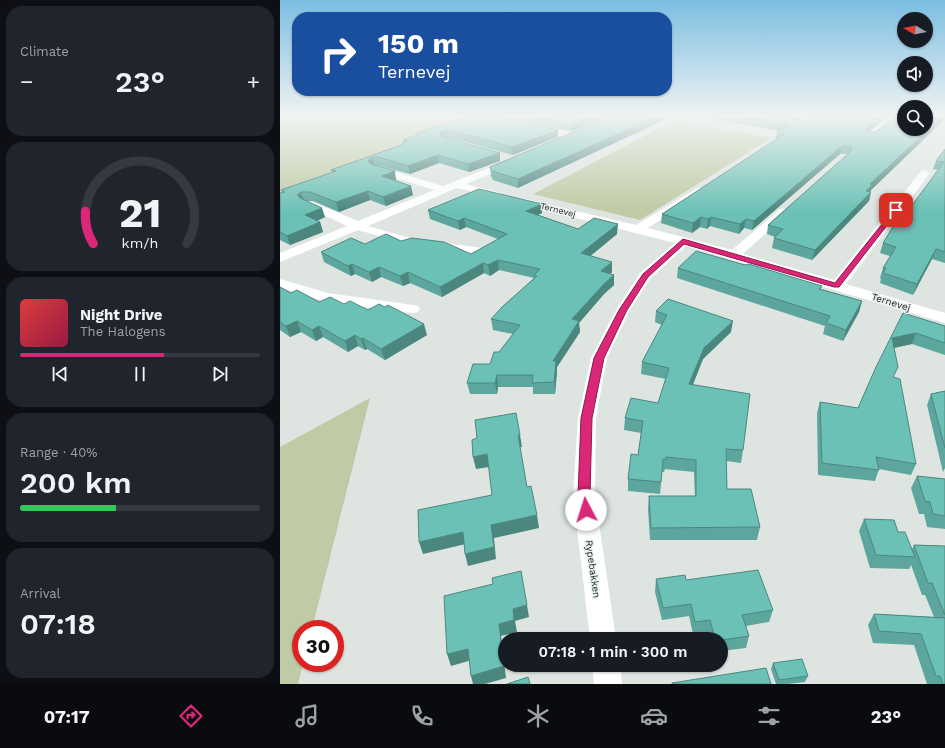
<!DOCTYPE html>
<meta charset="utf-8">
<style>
:root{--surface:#171b24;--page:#20242c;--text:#f1f3f6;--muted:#9ea1a6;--line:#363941;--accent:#db2777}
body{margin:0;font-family:"Work Sans",sans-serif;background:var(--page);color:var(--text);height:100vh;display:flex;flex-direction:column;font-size:15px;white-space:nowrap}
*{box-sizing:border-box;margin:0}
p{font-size:13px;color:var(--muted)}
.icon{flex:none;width:22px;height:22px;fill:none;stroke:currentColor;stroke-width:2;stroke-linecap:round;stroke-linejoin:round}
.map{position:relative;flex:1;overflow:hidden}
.drawer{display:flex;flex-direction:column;gap:6px;padding:6px;background:#0d0f14;width:280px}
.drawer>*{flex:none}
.guide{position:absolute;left:12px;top:12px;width:380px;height:84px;border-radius:16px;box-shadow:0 1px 3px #0004;background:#1a4fa0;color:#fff;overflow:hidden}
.needle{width:26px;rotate:279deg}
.buttons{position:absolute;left:617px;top:12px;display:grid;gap:8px}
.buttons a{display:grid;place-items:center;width:36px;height:36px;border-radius:50%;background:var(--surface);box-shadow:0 1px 3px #0004;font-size:20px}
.speed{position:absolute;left:12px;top:620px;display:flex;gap:8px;font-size:20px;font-weight:700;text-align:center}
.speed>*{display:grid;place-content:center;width:52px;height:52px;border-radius:50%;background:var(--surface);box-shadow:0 1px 3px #0004;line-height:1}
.speed .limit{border:6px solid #d22;background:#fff;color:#111}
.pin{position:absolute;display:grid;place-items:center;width:34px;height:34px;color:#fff;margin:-17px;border-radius:8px;box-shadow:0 2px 6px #0006}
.me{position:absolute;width:44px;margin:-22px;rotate:355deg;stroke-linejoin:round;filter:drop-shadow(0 0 3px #0008)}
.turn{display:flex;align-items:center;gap:14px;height:84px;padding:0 20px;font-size:18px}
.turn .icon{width:52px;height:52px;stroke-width:2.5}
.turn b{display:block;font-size:28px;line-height:34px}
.big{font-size:30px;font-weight:600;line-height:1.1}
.drawer .widget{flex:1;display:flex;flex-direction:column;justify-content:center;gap:6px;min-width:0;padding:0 14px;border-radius:16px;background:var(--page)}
.drawer .dial{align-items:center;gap:0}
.dial svg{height:104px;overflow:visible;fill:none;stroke:var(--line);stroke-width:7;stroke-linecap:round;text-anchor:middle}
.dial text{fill:var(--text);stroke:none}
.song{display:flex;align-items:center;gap:12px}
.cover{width:48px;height:48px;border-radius:6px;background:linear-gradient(135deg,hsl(0 70% 55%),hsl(340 70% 35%))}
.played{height:4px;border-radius:2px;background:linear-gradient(90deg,var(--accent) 60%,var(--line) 60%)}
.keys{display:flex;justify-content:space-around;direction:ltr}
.heat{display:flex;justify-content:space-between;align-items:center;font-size:22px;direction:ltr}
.charge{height:6px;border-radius:3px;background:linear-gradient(90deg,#34c759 40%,var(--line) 0)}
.trip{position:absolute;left:218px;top:632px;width:230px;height:40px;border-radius:20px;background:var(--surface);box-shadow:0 1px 3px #0004;font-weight:600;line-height:40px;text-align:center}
.tab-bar{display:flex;height:64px;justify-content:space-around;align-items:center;background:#090b0e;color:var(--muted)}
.tab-bar .icon{width:28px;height:28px}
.tab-bar .active{color:var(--accent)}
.tab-bar b{font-size:18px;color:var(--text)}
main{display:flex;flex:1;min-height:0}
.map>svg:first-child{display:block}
.green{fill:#bfcba5}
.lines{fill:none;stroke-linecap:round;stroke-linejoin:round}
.street{fill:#fff;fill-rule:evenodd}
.wall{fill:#5da69d}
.shaded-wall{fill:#4c877f}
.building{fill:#6cc1b6;stroke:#4c877f}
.route{fill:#db2777;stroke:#8e194d}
.labels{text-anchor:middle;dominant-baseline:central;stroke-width:3;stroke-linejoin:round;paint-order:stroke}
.far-street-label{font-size:9px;fill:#252826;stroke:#ebf3ef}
.street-label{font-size:10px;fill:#252826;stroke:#ebf3ef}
</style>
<main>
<section class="drawer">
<div class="widget"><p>Climate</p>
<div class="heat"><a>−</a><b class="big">23°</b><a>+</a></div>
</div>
<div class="widget dial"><svg viewBox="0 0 100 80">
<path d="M14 69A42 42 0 1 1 86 69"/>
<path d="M14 69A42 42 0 0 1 8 44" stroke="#db2777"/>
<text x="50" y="56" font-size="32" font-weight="700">21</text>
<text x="50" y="72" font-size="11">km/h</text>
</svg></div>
<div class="widget">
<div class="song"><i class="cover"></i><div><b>Night Drive</b><p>The Halogens</p></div></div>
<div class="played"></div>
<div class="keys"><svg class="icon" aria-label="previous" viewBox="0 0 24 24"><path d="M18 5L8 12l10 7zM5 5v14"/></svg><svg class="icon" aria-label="pause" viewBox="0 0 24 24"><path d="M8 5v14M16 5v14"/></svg><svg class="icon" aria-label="next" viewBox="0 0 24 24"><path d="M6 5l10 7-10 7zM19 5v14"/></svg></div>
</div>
<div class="widget"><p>Range · 40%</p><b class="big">200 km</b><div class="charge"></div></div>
<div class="widget"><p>Arrival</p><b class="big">07:18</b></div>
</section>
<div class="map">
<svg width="665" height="684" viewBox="0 0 665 684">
<rect width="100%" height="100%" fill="#dee5e1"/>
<g class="green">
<path d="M0,115H196L0,194Z"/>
<path d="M394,121L491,138L360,220L253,194Z"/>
<path d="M90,398L32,629H21V663H23L18,684H0V447Z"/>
</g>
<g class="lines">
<g class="street">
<path d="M611,115H620L593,139H587L586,137L587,135Z"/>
<path d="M257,125L295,134L296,136L292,139L254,130L253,128L254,126Z"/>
<path d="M231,159L234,160L236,162L234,164L186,184L220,193L221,195L220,197L216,198L177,188L88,226L133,239L202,248L207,249L208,252L207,255L202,256L133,246L78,230L0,262V253L67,226L24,206L22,204L24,202H32L78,221L154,190L94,171L92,169L94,167H100L163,186Z"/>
<path d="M645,170L650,173L566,284L665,313V323L406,246L370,279L350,310L327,358L316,418L315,495L336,639H310L293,495L298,418L311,358L336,310L360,273L395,243L237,203L235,201L237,199L241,198L356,225L419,187L424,190L423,192L368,228L452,250L500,209H508L510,211L508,213L463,254L554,280L641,171Z"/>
<path d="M0,279L48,293L133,305L138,306L140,309L138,312L133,313L48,302L0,288Z"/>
<path d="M312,665H340L342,684H314Z"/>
</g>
</g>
<g class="wall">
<path d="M191,115H332L292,131L222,117L278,130V137L233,155L170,138H165L220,153V161L189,172L159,163L130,174L100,166H97L116,180H115L133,195L106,206L90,200L59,212L33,201H26L45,217L37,221L40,222L43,232L10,245L0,240V193L2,192L1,190L52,173L51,170L122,145V143H124L123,140L137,135V133Z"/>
<path d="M334,115L238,188L213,180L211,176L210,167Z"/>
<path d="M408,115H527L517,121L523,122L533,115H609L588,132H596L665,115V119L591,190L590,192H591L589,201L532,260L492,248L494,238L495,237L487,234L488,225L568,154H560L472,230L464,228L459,234L430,226L427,229L420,227L412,233L381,223L382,214L496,140L497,132L499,131L436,119L434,120Z"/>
<path d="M665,149V263L652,259L633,295L600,283L601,279L600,278L603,268L610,256L600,253L603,243L619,223L658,170L653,169L656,161Z"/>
<path d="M148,210L262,213L258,215L298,229L337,234L310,256L332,272L330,274L334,275V285L324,294L299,323L300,332L277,367V372L275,394H253V387H218L217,394H190L187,383L210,364L233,334L213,330L211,319L254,278L219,270L210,276L204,273L162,297L130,283L123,286L101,277L92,282L75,274L71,276L44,262L41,252L85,244L121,241L191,254L218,239L186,227L180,230L150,219Z"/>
<path d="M465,265L542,286L541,289L582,301L579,312L563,341L543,334L545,326L397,278L398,268Z"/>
<path d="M0,287L11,293L39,302L64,304L88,310L147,335L105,360L87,349L85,350L78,346L68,352L43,337L36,341L21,332L10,337L0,330Z"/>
<path d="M376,311L451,332L423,359L413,385L463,450L461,463L446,461L447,489L480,527L477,540H370L368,509L369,496H415L414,472L385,469L384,472H382L380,494L348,491V479L358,455L361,433L344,430L345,418L378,403L386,379L361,374L362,362L382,325L375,322Z"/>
<path d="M623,313L665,326V355L632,344L614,348V377L636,464L631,475L599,469L595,481L538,475L537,413L540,402L578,408Z"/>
<path d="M665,391V468L663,472L647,405L651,394Z"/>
<path d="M637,476L665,479V529L647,527L644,514H639L631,488Z"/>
<path d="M584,519L618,532L632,549L634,545L665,546V684H647L634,645L593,643L588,625L594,614L654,617L645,595H642L631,565L629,569L590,568L579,531Z"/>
<path d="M376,579L406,580L493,610L489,622L466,626L469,636L466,648L441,651V639H429L427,632L413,634L409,616L382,620L375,592Z"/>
<path d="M493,663L528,676L525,682L508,684H496L491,669Z"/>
</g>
<g class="shaded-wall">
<path d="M314,115H332L292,131V124Z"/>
<path d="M380,115H395L238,188V179Z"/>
<path d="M434,115H436V119L434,120Z"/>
<path d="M516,115H527L514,123V118Z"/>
<path d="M602,115H609L586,134L587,129L588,126Z"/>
<path d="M664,115H665V119L591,190L590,194L591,192L589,201L532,260L535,250L586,191L590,184Z"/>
<path d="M163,130L164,138L162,140L160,133Z"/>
<path d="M278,130V137L233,155L232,147Z"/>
<path d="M562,146L560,154L472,230L474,221Z"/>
<path d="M220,153V161L189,172L188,164Z"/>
<path d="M158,155L159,163L130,174L128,166Z"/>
<path d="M92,157L94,166L90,169L88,161Z"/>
<path d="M115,171L116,180L105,184L102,176Z"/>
<path d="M131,186L133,195L106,206L103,197Z"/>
<path d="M88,191L90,200L59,212L56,202Z"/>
<path d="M21,192L24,200L20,204L17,195Z"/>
<path d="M262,204V213L247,220L246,211Z"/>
<path d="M42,208L45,217L28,225L25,215Z"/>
<path d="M421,217L420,227L412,233L413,223Z"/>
<path d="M431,217L430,226L427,229L428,219Z"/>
<path d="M184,218L186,227L180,230L178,221Z"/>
<path d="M466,219L464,228L459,234L460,224Z"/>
<path d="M40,222L43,232L10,245L7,236Z"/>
<path d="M338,224L337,234L302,263L301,253Z"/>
<path d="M656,249L652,259L633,295L637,284Z"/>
<path d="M218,260L219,270L210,276L208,265Z"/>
<path d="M332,262V272L321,282V271Z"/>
<path d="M203,263L204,273L162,297L160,287Z"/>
<path d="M72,264L75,274L71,276L68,266Z"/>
<path d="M99,267L101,277L92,282L89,272Z"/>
<path d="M128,272L130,283L123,286L120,276Z"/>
<path d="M334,275V285L324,294L299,323L300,332L277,367V372L275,394L273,361L292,319L324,284Z"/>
<path d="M582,301L579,312L563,341L566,330Z"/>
<path d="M17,321L21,332L10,337L6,326Z"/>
<path d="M453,321L451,332L423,359L408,396L409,384L424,348Z"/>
<path d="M144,324L147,335L105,360L101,349Z"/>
<path d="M39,326L43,337L36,341L32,330Z"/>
<path d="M636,333L632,344L608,349L612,338Z"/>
<path d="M75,335L78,346L68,352L65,341Z"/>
<path d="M83,338L87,349L85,350L81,339Z"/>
<path d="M217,375L218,387L217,394L215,383Z"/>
<path d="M238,435H240L242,447H240Z"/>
<path d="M207,454L209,467L196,469L193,457Z"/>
<path d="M257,515L259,528L214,538L216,559L188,566L185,554L211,525Z"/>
<path d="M183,532L186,544L143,554L139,542Z"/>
<path d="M247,605L249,617L235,621L237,632L221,636L226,678L205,684H193L191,676L219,624L233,609Z"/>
<path d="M188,649L192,660L171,666L167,654Z"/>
</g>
<g class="building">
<path d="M191,115H217V116L278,130L232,147L169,130H163L160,133L162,137L220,153L188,164L158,155L128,166L98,157H92L88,161L91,164L115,171L102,176L131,186L103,197L88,191L56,202L30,192H21L17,195L20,198L42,208L25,215L40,222L7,236L0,232V193L5,192L1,190L56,171L51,170L124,144L122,143L128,141L123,140L140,134L137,133Z"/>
<path d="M245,115H314L292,124Z"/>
<path d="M334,115H380L238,179L212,171L210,167Z"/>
<path d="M455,115H516L514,118L515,121L523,122L533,115H602L588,126L587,129L588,132H596L616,115H624V129H646V115H664L590,184L592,185L586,191L591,192L535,250L494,238L503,229L488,225L570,152L572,149L570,146H562L474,221L466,219L460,224L431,217L428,219L421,217L413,223L382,214L498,138L504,134L497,132L509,125Z"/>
<path d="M665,149V252L656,249L637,284L603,273L606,268H603L616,247L603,243L616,222L619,223L664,162L656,161Z"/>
<path d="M199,189L262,204L246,211L298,229L314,218L338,224L301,253L332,262L321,271L334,275L324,284L292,319L299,321L273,361H276L274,382L252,383L253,375H217L215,383H187L193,364H210L214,352H219L240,325L211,319L223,306L257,276L254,275L260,269L218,260L208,265L203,263L160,287L128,272L120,276L99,267L89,272L72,264L68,266L41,252L71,238L85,244L106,234L121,241L132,238L164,242L191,254L227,234L184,218L178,221L148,210Z"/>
<path d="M416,251L465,265L469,264L542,286L539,289L582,301L566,330L546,323L550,316L398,268Z"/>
<path d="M0,287L11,293L17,290L39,302L50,297L64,304L70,301L88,310L99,304L105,307L108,305L144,324L101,349L83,338L81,339L75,335L65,341L39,326L32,330L17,321L6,326L0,322Z"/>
<path d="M388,299L453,321L424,348L409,384L470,394L463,450L446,449L447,489H471L480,527L371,528L369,496H416V460L386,457L385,460L383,459L381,482L348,479L351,454L358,455L363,421L345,418L351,398L378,403L389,368L362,362L387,315L376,311Z"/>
<path d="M623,313L665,326V343L636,333L612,338L618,367L613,377L620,379L636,464L596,457L599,470L542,463L540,402L578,408L596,367Z"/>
<path d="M665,391V448L651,394Z"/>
<path d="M236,413L240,435H238L247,487L251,486L257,515L211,525L214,547L185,554L183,532L139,542L138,510L212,495L207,454L193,457L192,440L197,438L195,420Z"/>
<path d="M637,476L665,479V516L653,514L650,502L645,501Z"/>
<path d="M584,519L614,520L618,532H625L635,557L596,555Z"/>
<path d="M634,545L665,546V615L652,583H648Z"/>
<path d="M478,570L493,610L462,615L469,636L441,640V639H435L430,620L415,622L411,604L383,608L376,579L405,575L406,580Z"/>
<path d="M241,571L247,605L233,609L234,620L219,624L224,666L191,676L188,649L167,654L164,596L213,584L212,578Z"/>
<path d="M594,614L665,618V684H663L660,676H656L641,634L599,631Z"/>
<path d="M522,659L528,676L499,680L493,663Z"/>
<path d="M486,668L491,684H392V683Z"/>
<path d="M248,677L250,684H227Z"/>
</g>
<linearGradient id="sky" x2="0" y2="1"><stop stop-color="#7bbee2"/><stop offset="0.55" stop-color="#f0f3f2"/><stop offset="1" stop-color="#f0f3f2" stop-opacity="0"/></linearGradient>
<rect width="665" height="211" fill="url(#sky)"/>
<path class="route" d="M614,209L619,210L559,287H554L404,244L368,277L347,310L324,358L312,418L310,495L312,510L310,513L306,515L301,513L298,495L301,418L314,358L339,310L363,274L403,239L555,283Z"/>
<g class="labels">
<g class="far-street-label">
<text transform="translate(278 210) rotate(14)">Ternevej</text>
</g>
<g class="street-label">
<text transform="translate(611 302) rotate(17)">Ternevej</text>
<text transform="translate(313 569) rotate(82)">Rypebakken</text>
</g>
</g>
</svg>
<div class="buttons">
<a><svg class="needle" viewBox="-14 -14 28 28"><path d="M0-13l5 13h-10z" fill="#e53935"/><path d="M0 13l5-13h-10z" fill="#9ea1a6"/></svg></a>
<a><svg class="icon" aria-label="sound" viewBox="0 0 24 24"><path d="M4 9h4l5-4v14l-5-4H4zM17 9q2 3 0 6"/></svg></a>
<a><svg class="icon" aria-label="search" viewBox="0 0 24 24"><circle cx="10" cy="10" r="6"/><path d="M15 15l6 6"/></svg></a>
</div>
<div class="speed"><div class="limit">30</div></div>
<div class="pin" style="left:616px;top:210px;background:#d93025"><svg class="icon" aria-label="arrive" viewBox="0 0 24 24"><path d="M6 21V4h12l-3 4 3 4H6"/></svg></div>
<svg class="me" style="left:306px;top:510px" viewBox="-20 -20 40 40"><circle r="19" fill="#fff"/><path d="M0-13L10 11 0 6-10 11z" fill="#db2777"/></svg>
<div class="trip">07:18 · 1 min · 300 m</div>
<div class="guide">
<div class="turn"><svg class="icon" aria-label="right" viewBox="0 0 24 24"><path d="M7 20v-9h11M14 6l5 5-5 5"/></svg><div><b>150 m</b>Ternevej</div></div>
</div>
</div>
</main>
<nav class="tab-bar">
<b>07:17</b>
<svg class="icon active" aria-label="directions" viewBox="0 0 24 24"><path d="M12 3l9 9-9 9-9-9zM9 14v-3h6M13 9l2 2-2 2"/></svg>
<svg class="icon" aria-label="music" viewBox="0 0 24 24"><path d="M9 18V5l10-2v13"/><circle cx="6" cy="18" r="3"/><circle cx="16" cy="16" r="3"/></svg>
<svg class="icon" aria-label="phone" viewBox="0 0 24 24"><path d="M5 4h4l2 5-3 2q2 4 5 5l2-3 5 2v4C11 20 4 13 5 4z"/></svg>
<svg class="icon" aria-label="climate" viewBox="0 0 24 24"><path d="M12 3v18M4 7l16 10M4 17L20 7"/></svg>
<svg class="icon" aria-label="car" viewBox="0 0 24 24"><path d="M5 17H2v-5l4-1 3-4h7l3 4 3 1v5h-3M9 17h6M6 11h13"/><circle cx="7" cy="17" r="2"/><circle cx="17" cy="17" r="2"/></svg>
<svg class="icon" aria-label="filters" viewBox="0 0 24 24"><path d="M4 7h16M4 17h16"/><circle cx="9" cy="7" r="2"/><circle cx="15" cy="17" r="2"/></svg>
<b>23°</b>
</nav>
